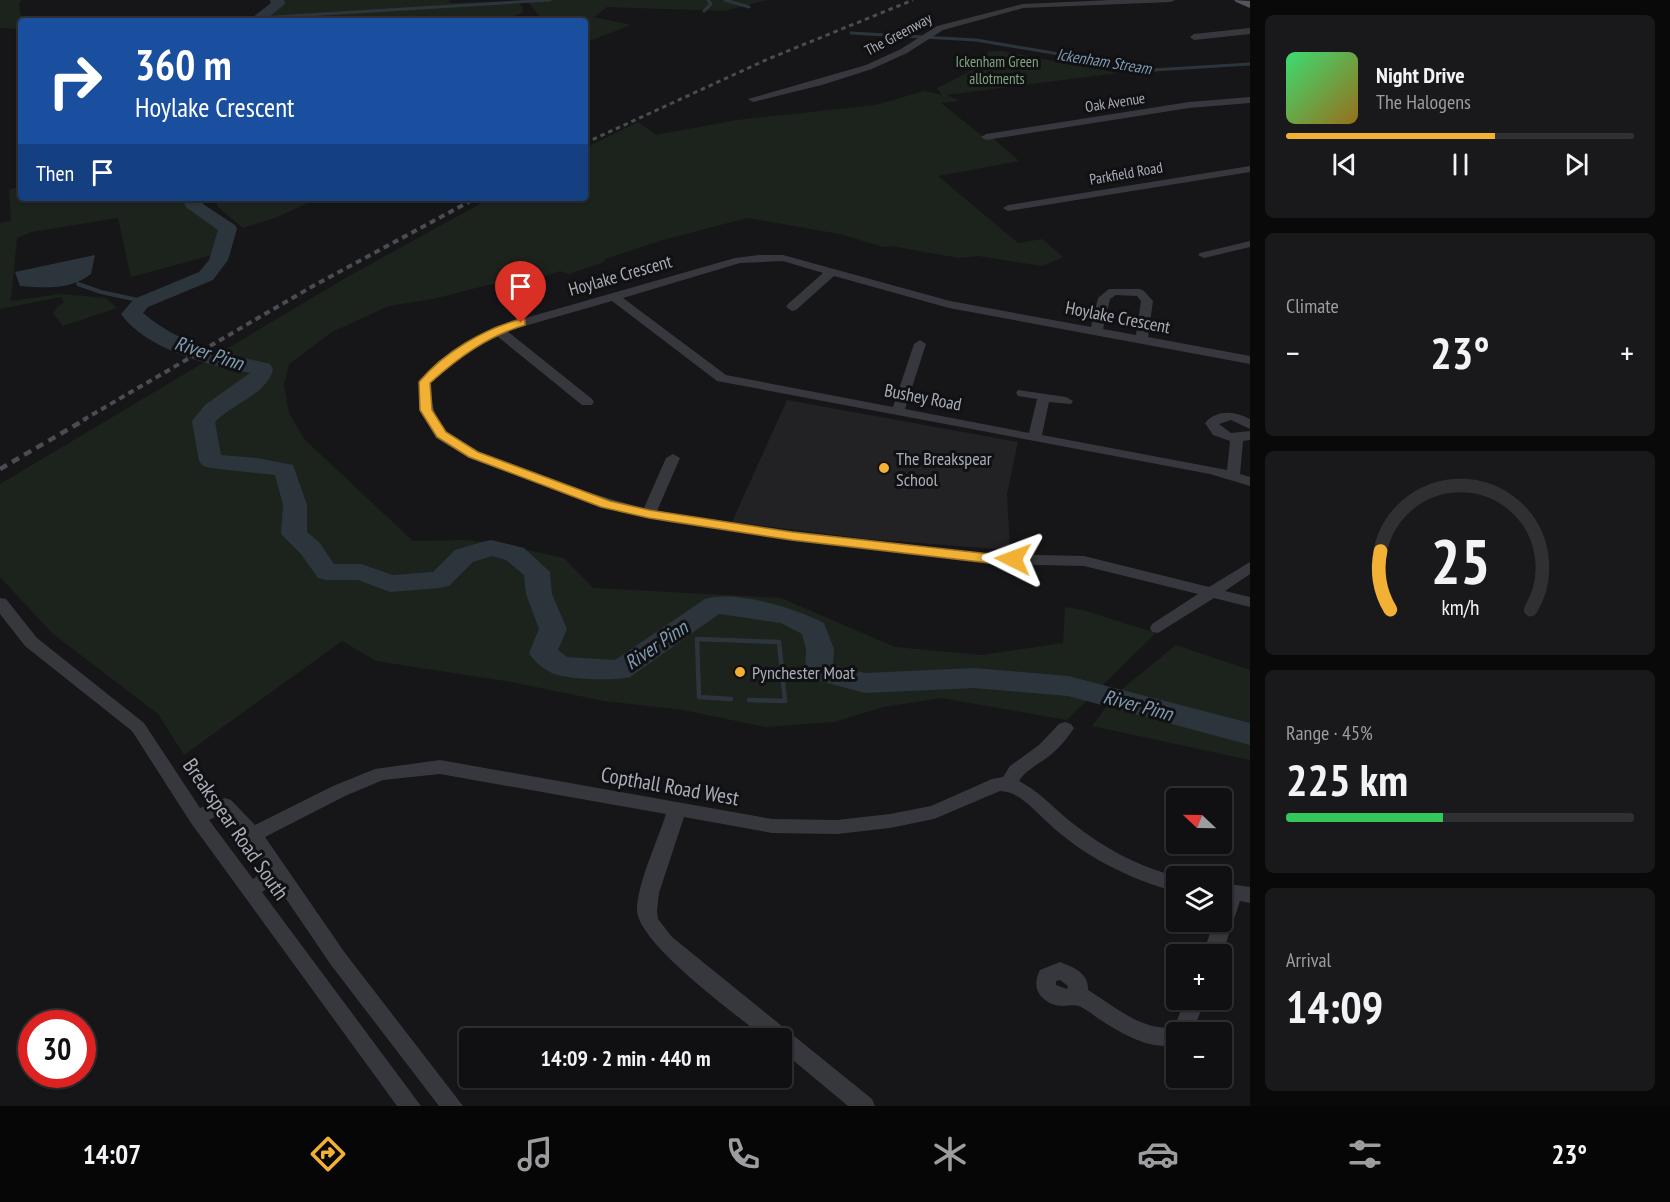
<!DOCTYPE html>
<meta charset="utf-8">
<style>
:root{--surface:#101012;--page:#19191b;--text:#f1f3f6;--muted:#9c9d9f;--line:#303032;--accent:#f2b134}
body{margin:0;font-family:"PT Sans Narrow",sans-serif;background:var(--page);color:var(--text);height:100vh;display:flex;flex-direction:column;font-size:22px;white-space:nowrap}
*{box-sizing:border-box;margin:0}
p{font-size:20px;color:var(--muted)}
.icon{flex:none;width:33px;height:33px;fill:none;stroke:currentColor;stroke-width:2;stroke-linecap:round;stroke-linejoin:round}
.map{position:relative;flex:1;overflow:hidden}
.drawer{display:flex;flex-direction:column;gap:15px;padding:15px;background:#09090a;width:420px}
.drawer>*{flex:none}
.guide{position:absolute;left:18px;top:18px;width:570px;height:183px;border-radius:6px;box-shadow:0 2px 4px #0004,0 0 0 2px var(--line);background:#1a4fa0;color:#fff;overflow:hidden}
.needle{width:39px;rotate:292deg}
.controls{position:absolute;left:1166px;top:788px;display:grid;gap:12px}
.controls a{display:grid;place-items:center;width:66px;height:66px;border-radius:6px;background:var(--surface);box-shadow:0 2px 4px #0004,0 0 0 2px var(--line);font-size:30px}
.speed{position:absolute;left:18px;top:1010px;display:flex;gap:12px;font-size:30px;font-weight:700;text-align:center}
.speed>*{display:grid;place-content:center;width:78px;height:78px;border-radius:50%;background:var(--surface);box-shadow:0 2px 4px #0004,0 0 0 2px var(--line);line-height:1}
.speed .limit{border:9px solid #d22;background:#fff;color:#111}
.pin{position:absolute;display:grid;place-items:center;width:51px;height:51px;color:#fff;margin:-62px -26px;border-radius:50% 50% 50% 0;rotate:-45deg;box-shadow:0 0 6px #0007}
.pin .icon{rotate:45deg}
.me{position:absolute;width:66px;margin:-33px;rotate:273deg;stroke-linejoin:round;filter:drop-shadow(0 0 4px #0008)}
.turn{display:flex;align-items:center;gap:21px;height:126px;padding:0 18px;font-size:27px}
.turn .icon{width:78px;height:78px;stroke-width:2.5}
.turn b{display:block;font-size:42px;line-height:51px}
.then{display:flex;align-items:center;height:57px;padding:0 18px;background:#0003;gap:12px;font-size:22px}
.big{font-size:45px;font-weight:700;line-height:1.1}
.drawer .widget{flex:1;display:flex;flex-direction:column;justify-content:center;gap:9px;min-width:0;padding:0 21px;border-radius:9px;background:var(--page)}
.drawer .dial{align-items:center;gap:0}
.dial svg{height:156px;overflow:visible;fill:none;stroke:var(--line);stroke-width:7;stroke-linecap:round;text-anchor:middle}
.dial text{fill:var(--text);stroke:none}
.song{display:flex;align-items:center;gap:18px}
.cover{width:72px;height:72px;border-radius:9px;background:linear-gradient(135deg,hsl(140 70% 55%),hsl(40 70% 35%))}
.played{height:6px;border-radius:3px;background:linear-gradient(90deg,var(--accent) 60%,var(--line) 60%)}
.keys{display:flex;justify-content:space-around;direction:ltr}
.heat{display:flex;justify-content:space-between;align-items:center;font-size:33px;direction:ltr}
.charge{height:9px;border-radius:4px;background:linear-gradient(90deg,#34c759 45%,var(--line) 0)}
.trip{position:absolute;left:459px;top:1028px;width:333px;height:60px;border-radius:6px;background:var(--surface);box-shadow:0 2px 4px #0004,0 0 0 2px var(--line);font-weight:700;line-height:60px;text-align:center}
.menu{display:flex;height:96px;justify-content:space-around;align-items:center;background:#060607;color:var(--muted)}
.menu .icon{width:42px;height:42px}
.menu .current{color:var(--accent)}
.menu b{font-size:27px;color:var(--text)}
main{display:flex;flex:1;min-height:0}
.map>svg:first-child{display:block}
.built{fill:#222225}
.green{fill:#1c231d}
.water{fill:#2c353c}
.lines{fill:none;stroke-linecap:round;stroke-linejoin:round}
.stream-far2{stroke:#2c353c;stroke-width:3}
.stream-far1{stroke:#2c353c;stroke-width:4}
.stream{stroke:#2c353c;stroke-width:4.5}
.river{fill:#2c353c;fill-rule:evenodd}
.minor{fill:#37383d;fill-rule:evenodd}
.major{fill:#53555c;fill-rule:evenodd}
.rail-far2{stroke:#4a4c52;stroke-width:3;stroke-dasharray:4.5 4;stroke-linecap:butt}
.rail-far1{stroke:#4a4c52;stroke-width:4;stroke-dasharray:6 4.5;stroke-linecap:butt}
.rail{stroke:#4a4c52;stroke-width:4.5;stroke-dasharray:8 6;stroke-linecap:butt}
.route{fill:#f2b134;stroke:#9d7322;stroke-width:1.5}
.poi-dot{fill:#f2b134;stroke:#111113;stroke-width:2}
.labels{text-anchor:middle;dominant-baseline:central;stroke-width:6;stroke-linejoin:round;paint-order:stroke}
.far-street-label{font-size:15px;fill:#a8adb8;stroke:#111113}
.far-park-label{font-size:15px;fill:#7fa381;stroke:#111113}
.far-water-label{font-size:16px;font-style:italic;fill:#7f9bb3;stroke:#111113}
.street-label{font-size:18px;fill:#a8adb8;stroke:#111113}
.poi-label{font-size:18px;fill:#a8adb8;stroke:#111113;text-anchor:start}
.water-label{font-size:20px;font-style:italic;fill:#7f9bb3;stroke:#111113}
.near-street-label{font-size:21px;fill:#a8adb8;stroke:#111113}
</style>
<main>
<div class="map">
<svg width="1250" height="1106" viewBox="0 0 1250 1106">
<rect width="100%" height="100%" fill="#161618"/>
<path class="built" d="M787,400L1018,442L1007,494L1010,550L868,539L732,522Z"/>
<g class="green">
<path d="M0,0H22L19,3L20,13L26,21H21L20,29L0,28Z"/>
<path d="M270,0H449L450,3L516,1L523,7V12L504,21H248L269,6Z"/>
<path d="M526,0H767L724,11L607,7L594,17L631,25L592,40L585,38V21H544Z"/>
<path d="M990,51H1002L1118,73L947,95L960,101L941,103L986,139H994L1019,161L938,176L1018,243L1042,239L1063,257L1042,266L978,256L959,258L891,246L883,247L840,234L747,218L663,240L605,259L604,262L569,274L560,271L540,278L488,285L433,299L389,306L332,332L289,364L284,385L289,413L304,439L413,541L466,540L505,545L564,558L593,588L781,598L895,647L981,655L1063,643L1065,607L1083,610L1156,633L1067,720L942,698L883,707L834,722L765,727L683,710L604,701L511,682L376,661L342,641L184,755L158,714L52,633L0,577V484L349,276L491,198H585V148L638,122L656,135L737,120L876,105L924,91L942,95L937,88L969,72L982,55Z"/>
<path d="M21,186V198H319L277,217L243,228L218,207L215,199L190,204L191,209L209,217L224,230L218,248L209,256L131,277L118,218L31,232L17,238L11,301L60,294L106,298L117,308L63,326L53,313L59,305L64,303L61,297L0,309V223L11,221L9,190Z"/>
<path d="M1176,645L1250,670V760L1092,726L1116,694Z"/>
</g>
<path class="water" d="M95,255L91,274C70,290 46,288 20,286L15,272Z"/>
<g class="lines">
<g class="stream-far2">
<path d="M725,0L749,7"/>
<path d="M704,11L711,4L708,0"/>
<path d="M258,18L550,0"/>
<path d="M851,33L976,40L1153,70L1250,64"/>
</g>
<path class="stream-far1" d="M78,284L101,292L138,300L141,303"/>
<path class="stream" d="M731,699L699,697L697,639L779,642L785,701L749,700"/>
<g class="river">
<path d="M270,0H284L285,4L264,21H248L271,3Z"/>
<path d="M188,198H207L203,204L235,225L237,229L228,260L213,280L148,307L143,313C181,345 223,353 270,364L273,369C268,394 231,404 215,422L221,455L257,458L293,465L307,505V532L319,542L334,564H361L393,575L433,572L455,550L482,542L491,540L524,548L550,572L552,594L567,629L558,650L567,657L615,660L705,599C737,590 794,608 824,623L834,649L833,665L865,673L974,668L1068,676L1250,723V745L1068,696L974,688L865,693L809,678L805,671L806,649L802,634L781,623L719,614L630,677C615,681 564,680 550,672C542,668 534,661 529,653L539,629L526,594L524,575L506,560L492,556L473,562L449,586L440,588L390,592L358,580H327L318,578L301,554L281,534L283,505L275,475L211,468L203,466L199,461L192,421L205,405L250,373C210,366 145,349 121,314L134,299L199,272L209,260L218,230L187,208L184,204Z"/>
</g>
<g class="minor">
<path d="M1110,0H1175L1171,2L1023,8L943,30L907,53L872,69L822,85L753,102L748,99L866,65L901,49L937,26L1023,4Z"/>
<path d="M1250,28V34L1194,40L1190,37L1194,34Z"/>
<path d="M1250,97V103L1189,108L986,140L981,137L986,134L1189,102Z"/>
<path d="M1250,166V172L1008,211L1003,208L1008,205Z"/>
<path d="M1250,241V247L1204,258L1198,255L1200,253Z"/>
<path d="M759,255H783L950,301L1091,327L1098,298L1109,289H1140L1144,291L1153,301L1148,337L1250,356V364L949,308L834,276L796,310L792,311L786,307L788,304L823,273L783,261L740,263L623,298L726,375L893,407L914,344L920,340L926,344L905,409L1029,433L1037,399L1018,396L1016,393L1018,390L1066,397L1073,401L1071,404L1049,402L1042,435L1227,470L1230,441L1213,435L1205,423C1217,409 1235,411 1250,419V429L1231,420L1219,424L1231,433L1250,431V440L1243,441L1240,474L1250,477V486L1210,474L717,381L612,301L507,331L592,399L594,402L592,405H582L497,336L459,358L431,383C432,403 432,413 445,430C463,455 609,500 644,508L666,458L673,454L680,458L657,511L792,531L990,554L1084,556L1209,587L1250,562V574L1225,591L1250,597V607L1214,598L1158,633L1152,632L1150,628L1152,624L1198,594L1084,566L990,564L792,541L668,522L601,507L469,458L436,438L419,410L420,379L451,352L494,327L735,258ZM1116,295L1137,296L1141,301L1136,335L1103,329L1110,299Z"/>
<path d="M0,598L6,599L37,638L144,723L200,808L225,798L231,800L255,825L333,786L375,769L440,760L772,819L837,820L890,814L931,806L992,779L1003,777L1010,766L1039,745L1059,724L1065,722L1071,724L1074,728C1068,738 1057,750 1048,757C1038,764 1025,771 1019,781C1037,790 1051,805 1066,818C1099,845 1135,866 1176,876V892C1127,878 1083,856 1046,821C1033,809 1018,791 1000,791L934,819L890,828L837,834L772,833L684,817L659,893L657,911L658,919L672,937L872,1099L875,1106H848L782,1051V1038H765C737,1015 638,944 637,910C637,884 658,840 666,814L440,774L383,780L345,796L265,837L345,953L463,1106H439L331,965L276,884L262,892L421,1106H397L191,823L132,731L25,646L0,614ZM222,814L246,840L267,870L253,879L209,820Z"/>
<path d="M1221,883L1250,887V903L1240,901L1221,958V954H1203L1214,921H1221Z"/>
<path d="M1060,962C1073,967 1089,973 1088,990C1113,1005 1142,1032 1174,1027L1186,999H1206L1192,1032H1176V1045C1148,1050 1121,1033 1099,1019C1093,1015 1086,1009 1079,1006C1071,1003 1058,1011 1044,999C1034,991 1035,980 1040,970ZM1060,980L1068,986L1067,989L1056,985V981Z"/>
</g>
<path class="major" d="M1234,0L1250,1V8L1236,2Z"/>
<path class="rail-far2" d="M585,143L768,59L913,0"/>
<path class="rail-far1" d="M83,420L313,286L476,198"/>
<path class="rail" d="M0,469L86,419"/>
</g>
<path class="route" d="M521,319L525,320V325C488,336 459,357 430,383L432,410L446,432L478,452L610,501L649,510L792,532L990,554L1013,555L1020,559L1013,564L990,563L792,540L649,518L601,507L469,457L437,437L420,410L419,382C444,352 484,329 521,319Z"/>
<g class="poi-dot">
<circle cx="884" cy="468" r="6"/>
<circle cx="740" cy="672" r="6"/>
</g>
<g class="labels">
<g class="far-street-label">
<text transform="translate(898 34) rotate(-28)">The Greenway</text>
<text transform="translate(1115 102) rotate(-9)">Oak Avenue</text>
<text transform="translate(1126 173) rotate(-10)">Parkfield Road</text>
</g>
<g class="far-park-label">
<text x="997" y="61">Ickenham Green<tspan x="997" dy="17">allotments</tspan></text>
</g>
<g class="far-water-label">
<text transform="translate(1104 61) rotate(9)">Ickenham Stream</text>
</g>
<g class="street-label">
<text transform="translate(620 275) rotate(-16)">Hoylake Crescent</text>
<text transform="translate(1118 317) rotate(11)">Hoylake Crescent</text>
<text transform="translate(923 397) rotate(11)">Bushey Road</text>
</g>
<g class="poi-label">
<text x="896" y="458">The Breakspear<tspan x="896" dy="21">School</tspan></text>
<text x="752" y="672">Pynchester Moat</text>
</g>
<g class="water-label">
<text transform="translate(209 353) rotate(18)">River Pinn</text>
<text transform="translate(656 645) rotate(-34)">River Pinn</text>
<text transform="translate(1138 705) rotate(15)">River Pinn</text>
</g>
<g class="near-street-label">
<text transform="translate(670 786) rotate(10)">Copthall Road West</text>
<text transform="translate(236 829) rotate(55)">Breakspear Road South</text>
</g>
</g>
</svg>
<div class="controls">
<a><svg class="needle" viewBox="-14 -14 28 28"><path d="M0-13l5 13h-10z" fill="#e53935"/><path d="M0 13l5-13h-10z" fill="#9c9d9f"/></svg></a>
<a><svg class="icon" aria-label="layers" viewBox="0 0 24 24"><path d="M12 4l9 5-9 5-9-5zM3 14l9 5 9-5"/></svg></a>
<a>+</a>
<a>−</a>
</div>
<div class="speed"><div class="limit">30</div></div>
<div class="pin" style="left:521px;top:323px;background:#d93025"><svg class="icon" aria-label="arrive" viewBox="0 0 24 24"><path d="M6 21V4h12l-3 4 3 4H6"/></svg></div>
<svg class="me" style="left:1013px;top:559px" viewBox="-20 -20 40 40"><path d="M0-17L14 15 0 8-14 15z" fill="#f2b134" stroke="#fff" stroke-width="4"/></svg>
<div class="trip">14:09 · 2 min · 440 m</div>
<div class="guide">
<div class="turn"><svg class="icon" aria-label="right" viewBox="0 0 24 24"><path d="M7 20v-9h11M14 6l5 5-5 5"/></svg><div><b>360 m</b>Hoylake Crescent</div></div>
<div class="then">Then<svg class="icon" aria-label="arrive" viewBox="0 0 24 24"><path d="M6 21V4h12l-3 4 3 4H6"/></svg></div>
</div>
</div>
<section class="drawer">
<div class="widget">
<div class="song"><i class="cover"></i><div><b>Night Drive</b><p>The Halogens</p></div></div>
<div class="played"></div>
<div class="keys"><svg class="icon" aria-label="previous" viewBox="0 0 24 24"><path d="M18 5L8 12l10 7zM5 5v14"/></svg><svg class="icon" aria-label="pause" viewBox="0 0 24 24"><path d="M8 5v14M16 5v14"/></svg><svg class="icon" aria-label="next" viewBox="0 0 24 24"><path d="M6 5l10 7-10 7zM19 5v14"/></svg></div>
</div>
<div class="widget"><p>Climate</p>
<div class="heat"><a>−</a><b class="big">23°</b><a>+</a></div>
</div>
<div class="widget dial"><svg viewBox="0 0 100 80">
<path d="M14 69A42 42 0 1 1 86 69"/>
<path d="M14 69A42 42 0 0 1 9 39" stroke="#f2b134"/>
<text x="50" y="56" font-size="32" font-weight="700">25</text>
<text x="50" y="72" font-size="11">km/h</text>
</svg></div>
<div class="widget"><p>Range · 45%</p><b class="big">225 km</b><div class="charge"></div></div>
<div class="widget"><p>Arrival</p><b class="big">14:09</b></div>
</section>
</main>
<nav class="menu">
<b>14:07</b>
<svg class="icon current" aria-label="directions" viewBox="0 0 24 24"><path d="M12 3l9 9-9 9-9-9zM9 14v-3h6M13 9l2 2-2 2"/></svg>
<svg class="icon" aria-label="music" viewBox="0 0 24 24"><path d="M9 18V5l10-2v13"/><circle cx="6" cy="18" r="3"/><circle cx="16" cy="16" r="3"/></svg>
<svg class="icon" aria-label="phone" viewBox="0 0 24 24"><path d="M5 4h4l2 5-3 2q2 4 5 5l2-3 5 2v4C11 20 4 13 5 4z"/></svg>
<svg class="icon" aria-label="climate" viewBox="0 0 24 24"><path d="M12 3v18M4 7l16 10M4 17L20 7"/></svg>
<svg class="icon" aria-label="car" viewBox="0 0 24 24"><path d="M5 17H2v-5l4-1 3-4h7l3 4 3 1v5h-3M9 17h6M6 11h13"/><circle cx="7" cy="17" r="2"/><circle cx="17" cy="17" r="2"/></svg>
<svg class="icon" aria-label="filters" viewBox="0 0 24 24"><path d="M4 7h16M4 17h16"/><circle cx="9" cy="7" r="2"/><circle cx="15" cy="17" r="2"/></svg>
<b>23°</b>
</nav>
